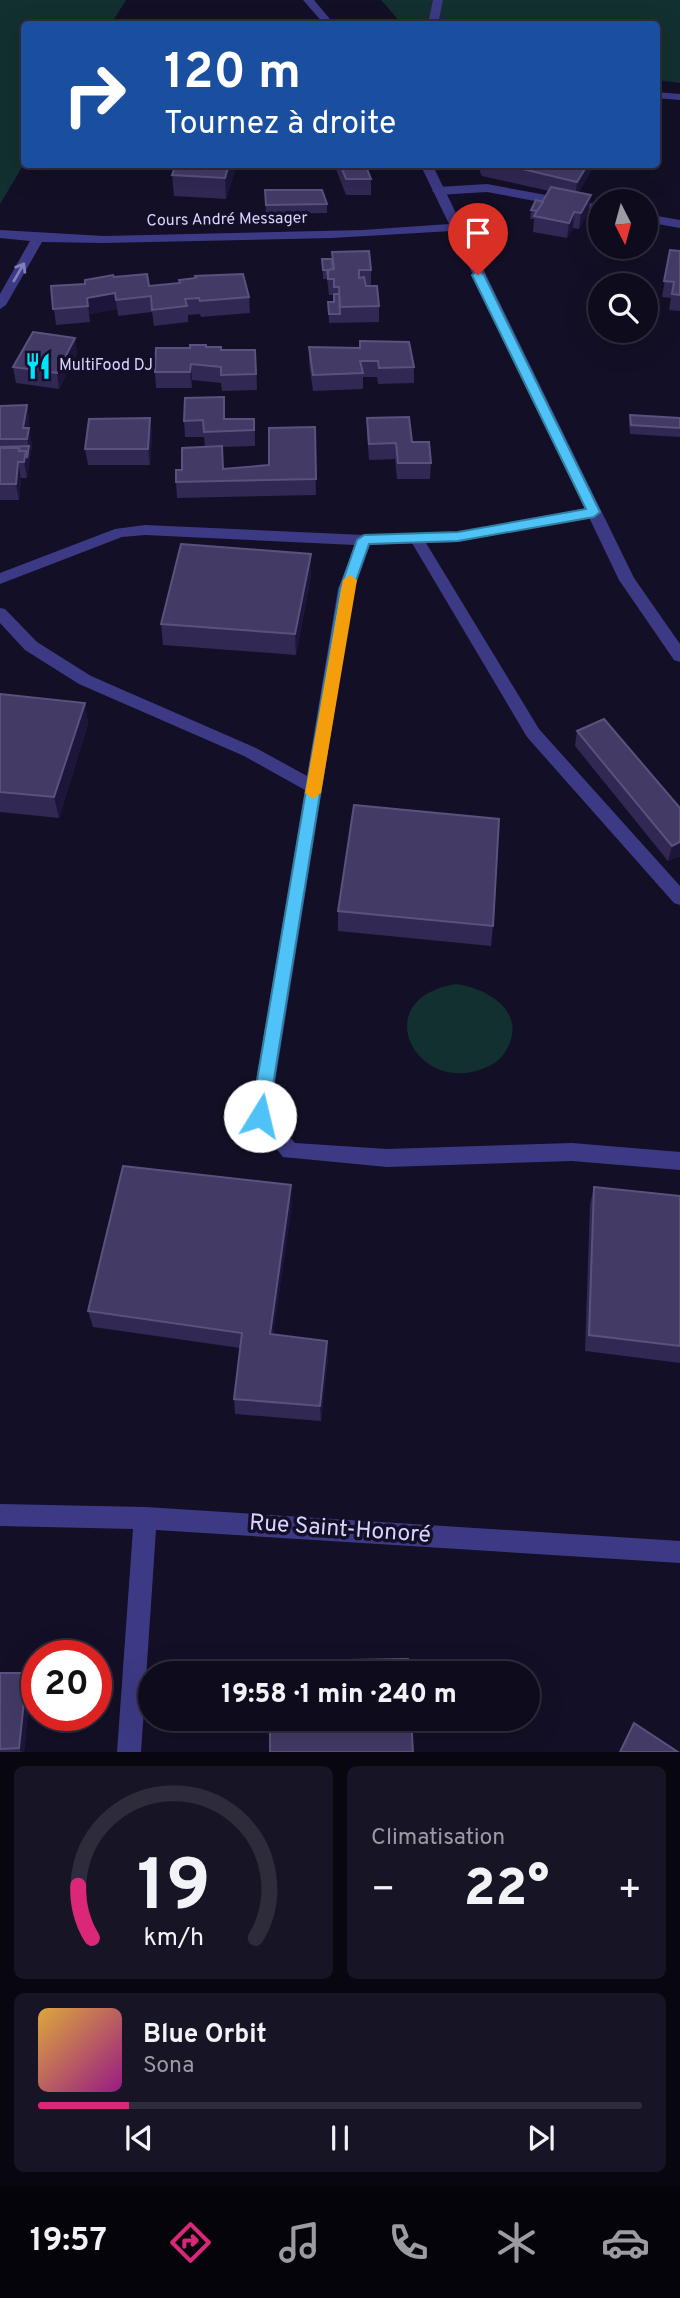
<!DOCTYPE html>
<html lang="fr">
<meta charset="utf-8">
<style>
:root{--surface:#0e0b1c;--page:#171425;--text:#f1f3f6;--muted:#9b9ba3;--line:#2e2b3b;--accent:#db2777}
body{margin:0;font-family:Overpass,sans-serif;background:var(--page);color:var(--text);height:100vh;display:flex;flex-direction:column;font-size:26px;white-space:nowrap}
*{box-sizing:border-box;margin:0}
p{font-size:23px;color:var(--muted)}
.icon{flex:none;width:38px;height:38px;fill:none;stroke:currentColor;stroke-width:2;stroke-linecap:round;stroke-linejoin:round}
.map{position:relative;height:1752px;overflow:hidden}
.panel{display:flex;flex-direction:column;gap:14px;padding:14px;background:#08060f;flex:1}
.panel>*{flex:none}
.top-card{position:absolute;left:21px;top:21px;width:639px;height:147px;border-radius:7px;box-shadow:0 7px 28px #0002,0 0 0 2px var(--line);background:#1a4fa0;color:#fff;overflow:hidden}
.needle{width:46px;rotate:174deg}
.controls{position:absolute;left:588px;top:189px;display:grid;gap:14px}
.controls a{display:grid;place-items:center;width:70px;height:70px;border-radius:50%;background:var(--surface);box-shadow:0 7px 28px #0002,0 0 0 2px var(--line);font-size:35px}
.speed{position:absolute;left:21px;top:1640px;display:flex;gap:14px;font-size:35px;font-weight:700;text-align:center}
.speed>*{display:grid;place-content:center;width:91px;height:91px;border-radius:50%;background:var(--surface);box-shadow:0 7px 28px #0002,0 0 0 2px var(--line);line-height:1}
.speed .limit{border:10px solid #d22;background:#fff;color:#111}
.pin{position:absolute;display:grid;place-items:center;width:60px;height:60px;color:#fff;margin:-72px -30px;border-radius:50% 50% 50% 0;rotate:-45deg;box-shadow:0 0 7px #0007}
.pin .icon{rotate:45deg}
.me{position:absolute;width:77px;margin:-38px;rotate:9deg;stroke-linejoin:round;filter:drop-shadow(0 0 5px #0008)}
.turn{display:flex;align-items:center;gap:24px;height:147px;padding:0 28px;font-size:32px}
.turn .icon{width:91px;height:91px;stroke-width:2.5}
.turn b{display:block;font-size:49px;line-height:60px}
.big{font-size:52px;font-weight:800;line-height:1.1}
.panel .card{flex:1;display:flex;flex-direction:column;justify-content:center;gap:10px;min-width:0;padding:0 24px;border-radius:10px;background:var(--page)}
.panel .dial{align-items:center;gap:0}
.dial svg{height:182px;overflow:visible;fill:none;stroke:var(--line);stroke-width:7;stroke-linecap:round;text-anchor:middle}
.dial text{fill:var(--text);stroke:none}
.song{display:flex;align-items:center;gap:21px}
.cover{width:84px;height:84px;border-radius:10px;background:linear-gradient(135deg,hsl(40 70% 55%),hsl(310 70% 35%))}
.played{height:7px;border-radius:4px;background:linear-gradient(90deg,var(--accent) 15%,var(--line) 15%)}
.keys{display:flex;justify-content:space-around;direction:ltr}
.heat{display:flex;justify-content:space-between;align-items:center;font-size:38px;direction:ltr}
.panel .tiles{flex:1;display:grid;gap:14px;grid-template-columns:1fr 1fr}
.card:last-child{grid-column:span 2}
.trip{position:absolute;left:138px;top:1661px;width:402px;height:70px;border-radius:35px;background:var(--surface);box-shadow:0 7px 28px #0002,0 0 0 2px var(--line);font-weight:800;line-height:70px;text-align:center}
.menu{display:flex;height:112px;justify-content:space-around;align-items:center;background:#06040b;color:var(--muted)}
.menu .icon{width:49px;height:49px}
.menu .selected{color:var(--accent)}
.menu b{font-size:32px;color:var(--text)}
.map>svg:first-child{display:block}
.green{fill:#12302f}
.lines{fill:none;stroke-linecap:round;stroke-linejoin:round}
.lane{fill:#3d3a85;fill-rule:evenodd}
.street{fill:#3d3a85;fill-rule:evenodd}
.wall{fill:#312854}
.shaded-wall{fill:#1d163a}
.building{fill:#433a66;stroke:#5a527e;stroke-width:2}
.oneway{stroke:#837fbc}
.route{fill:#4fc3f7;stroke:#337fa1;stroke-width:2}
.slow{fill:#f59e0b}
.labels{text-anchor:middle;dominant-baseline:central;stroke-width:7;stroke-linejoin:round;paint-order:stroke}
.far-street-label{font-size:16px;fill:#d9d4ff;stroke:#130f26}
.far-poi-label{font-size:16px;fill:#d9d4ff;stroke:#130f26;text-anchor:start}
.near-street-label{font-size:23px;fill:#d9d4ff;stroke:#130f26}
</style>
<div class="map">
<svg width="680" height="1752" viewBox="0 0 680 1752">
<rect width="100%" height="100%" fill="#130f26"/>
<g class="green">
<path d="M0,0H126L111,24H24V164L0,204Z"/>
<path d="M381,0H680V83L656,80V24H402Z"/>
<path d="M456,984C492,989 531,1016 503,1055C496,1064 486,1068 476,1071C412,1089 369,998 456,984Z"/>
</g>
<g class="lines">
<g class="lane">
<path d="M433,0H443L438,24H428Z"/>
<path d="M487,184L600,205V213L487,192L438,195L432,191L438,187Z"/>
<path d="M646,214L680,220V228L646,222Z"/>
<path d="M594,507L601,512L599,515L458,542L426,543L539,729L680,886V905L674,903L527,737L412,543L370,545L354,589L270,1114L295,1143L387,1149L572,1143L680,1152V1170L572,1161L387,1167L283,1157L250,1116L305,790L244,756L79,684L25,650L0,623V608L5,609L37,642L91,676L256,748L307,776L338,589L355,545L145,535L122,537L0,584V573L115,529L145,525L364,535L458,532Z"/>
</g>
<g class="street">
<path d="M303,0H314L334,24H324Z"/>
<path d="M656,92L680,94V100L656,98Z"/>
<path d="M420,164H432L634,578L680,644V662L674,660L619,580L452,231L332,238L104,243L42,242L6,305L0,309V294L30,241L0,238V230L104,236L363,230L449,224Z"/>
<path d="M0,1504L145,1507L680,1541V1563L156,1530L141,1752H117L133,1529L0,1526Z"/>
</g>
</g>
<g class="wall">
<path d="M176,164H237L226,199L174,196L172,175Z"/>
<path d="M334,164H365L371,179V195H346Z"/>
<path d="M480,164H595L578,193L589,211L579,229L573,228L567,238L533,232L534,219H530L531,210L543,202L549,191L482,176L480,172Z"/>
<path d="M265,190L327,204V213L266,214Z"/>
<path d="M670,250L680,251V311L669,310L671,298L662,297Z"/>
<path d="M322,259L371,270V286L379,306V322L329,323L328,302H334V295H329L327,279H323Z"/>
<path d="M114,277L149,286L179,283L195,278L249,297L250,313L201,317L200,314L188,315V322L154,326L152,312L118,316L117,309L89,314L90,322L56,325L51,286L85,284Z"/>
<path d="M75,338L77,354L59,389L16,383L13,367Z"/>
<path d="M206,347L256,360L257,390L222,391L221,383L192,380V388H156L155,372Z"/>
<path d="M309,347L414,367V383L378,384L377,377H363V389L313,391L309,363Z"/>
<path d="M27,405L29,421L28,428L32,445L27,478H21L19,500H0V406Z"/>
<path d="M630,415L680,418V437L630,434L629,424Z"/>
<path d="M150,418L152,434L150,465H88L85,449Z"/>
<path d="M367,418L412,442L431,463L430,479H397L395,459L369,460L367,434Z"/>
<path d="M225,419H254L255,435V446L222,447L223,469L269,465L315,427L316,495L177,498L176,482L182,470L205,447L204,437H185L184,421Z"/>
<path d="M311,575L296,655L163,645L161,624Z"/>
<path d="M0,694L85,703L88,724L59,818L0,812Z"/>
<path d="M577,731L680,856L668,861L575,746Z"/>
<path d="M338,911L493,926L491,946L338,931Z"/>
<path d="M594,1187L680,1196V1363L585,1351L590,1204Z"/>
<path d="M292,1203L273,1334L327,1341L328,1357L321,1421L235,1414L234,1399L240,1348L93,1327L88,1311Z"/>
<path d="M0,1673L31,1681L24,1752H0Z"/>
</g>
<g class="shaded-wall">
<path d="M229,164H237L226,199L225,178Z"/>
<path d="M588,164H595L575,198L577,182Z"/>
<path d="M591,195L589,211L579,229L581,213Z"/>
<path d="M574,212L573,228L567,238L569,223Z"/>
<path d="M115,293L117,309L89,314L87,298Z"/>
<path d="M75,338L77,354L59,389L57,373Z"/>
<path d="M191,364L192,380V388L190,372Z"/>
<path d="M27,405L29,421L27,439L23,428Z"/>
<path d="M150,418L152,434L150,465L148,449Z"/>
<path d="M29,428L32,445L27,478L24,462L26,451L29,446L27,439Z"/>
<path d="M18,462L21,478L19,500L16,484Z"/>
<path d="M311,554V575L296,655L295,634Z"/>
<path d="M85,703L88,724L59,818L54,797Z"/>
<path d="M680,842V856L668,861L672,846Z"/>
<path d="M291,1185L292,1203L271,1350L270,1334Z"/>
<path d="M327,1341L328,1357L321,1421L320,1406Z"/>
<path d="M27,1673L31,1681L24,1752H21L19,1748Z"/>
</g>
<g class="building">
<path d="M176,164H229L225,178L172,175Z"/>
<path d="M340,164H365L371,179H346Z"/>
<path d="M502,164H588L577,182Z"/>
<path d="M551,187L591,195L581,213L574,212L569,223L534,216Z"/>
<path d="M265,190H322L327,204L266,205Z"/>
<path d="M536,200L543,202L537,211L531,210Z"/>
<path d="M670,250L680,251V295L672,294L674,282L664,281Z"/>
<path d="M369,251L371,270H359V278L364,277L366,286H377L379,306L340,307L339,287H334V279H328V270L334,269L332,252Z"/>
<path d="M322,259H332L333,269L328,270V277L327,270H323Z"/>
<path d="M147,274L149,286L180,283L179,280L196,278L195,276L243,274L249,297L200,301L199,298L185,299L187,306L152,310L151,296L116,300L115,293L87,298L88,306L53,309L51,286L85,284V280L113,275L114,277Z"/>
<path d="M334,294H339L340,314H329L328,302H334Z"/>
<path d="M33,332L75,338L57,373L13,367Z"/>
<path d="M360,341L409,342L414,367L379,368L378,361H360L363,373L313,375L309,347L360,348Z"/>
<path d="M190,345H206V347H221V350H255L256,374L221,375V367L191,364L190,372H155L156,348H190Z"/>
<path d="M224,397V419H254V430L204,432L203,420L184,421L185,398Z"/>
<path d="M27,405L23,428H29L27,439H0V406Z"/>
<path d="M630,415L680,418V428L631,425Z"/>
<path d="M409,417L412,442H429L431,463H398L396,443L369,444L367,418Z"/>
<path d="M150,418L148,449H85L89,419Z"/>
<path d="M315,427L316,479L176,482V470H182V448L222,446L223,469L269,465V428Z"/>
<path d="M29,446L27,458L26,451H20L19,448H0V447Z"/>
<path d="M0,448H19V451H26L24,462H18L16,484H0Z"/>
<path d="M181,544L311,554L295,634L161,624Z"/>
<path d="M0,694L85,703L54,797L0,792Z"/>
<path d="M604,719L680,808V842L672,846L577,731Z"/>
<path d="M354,805L499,819L493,926L338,911Z"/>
<path d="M123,1166L291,1185L270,1334L327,1341L320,1406L234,1399L242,1333L88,1311Z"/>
<path d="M594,1187L680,1196V1346L589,1335Z"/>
<path d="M408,1659L409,1673H351L350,1660Z"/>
<path d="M0,1673H27L19,1748L0,1749Z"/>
<path d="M270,1718H411L413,1752H270Z"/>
<path d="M634,1723L678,1752H620Z"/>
</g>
<defs><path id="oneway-shaft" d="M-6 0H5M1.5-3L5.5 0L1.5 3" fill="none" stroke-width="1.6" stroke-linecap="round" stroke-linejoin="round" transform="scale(1.75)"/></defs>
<use class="oneway" href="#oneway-shaft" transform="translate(19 272) rotate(-60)"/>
<path class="route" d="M478,271L484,275L600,512L594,517L458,541L369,544L353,589L268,1116L266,1122L260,1124L253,1122L251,1116L340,589L357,540L364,535L458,532L586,509L472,275Z"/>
<path class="slow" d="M350,575L357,580L321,793L313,799L305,793L343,580Z"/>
<defs>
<symbol id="restaurant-bare" viewBox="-9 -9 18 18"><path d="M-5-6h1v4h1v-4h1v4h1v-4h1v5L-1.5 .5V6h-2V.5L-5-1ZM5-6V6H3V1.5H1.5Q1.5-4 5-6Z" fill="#00e5ff" stroke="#130f26" stroke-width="2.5" paint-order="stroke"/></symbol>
</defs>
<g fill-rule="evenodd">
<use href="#restaurant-bare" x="19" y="347" width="38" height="38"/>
</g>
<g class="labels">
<g class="far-street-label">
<text transform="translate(227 220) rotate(-1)">Cours André Messager</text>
</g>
<g class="far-poi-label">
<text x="59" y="366">MultiFood DJ</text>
</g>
<g class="near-street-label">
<text transform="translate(340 1530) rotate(4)">Rue Saint-Honoré</text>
</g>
</g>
</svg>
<div class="controls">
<a><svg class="needle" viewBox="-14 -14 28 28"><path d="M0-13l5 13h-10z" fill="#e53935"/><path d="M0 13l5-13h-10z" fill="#9b9ba3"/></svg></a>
<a><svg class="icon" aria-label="search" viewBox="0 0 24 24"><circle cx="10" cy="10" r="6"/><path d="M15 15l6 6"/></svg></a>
</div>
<div class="speed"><div class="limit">20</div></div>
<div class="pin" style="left:478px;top:275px;background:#d93025"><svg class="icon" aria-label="arrive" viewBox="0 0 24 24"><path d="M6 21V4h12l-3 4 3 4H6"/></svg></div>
<svg class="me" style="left:260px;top:1116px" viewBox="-20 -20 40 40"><circle r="19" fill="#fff"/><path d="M0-13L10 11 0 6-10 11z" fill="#4fc3f7"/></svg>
<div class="trip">19:58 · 1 min · 240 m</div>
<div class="top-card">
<div class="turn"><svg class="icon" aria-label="right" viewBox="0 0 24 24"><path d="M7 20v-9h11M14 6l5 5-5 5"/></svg><div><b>120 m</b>Tournez à droite</div></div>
</div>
</div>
<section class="panel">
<div class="tiles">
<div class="card dial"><svg viewBox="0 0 100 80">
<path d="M14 69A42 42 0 1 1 86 69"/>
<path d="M14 69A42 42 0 0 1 8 46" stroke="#db2777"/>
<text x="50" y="56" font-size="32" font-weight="700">19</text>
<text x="50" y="72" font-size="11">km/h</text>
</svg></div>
<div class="card"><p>Climatisation</p>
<div class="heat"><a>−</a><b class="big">22°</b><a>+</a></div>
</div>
<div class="card">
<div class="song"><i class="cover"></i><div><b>Blue Orbit</b><p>Sona</p></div></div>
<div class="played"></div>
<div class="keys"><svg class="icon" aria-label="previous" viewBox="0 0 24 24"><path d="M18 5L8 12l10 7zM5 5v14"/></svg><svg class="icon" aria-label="pause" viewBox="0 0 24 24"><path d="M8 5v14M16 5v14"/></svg><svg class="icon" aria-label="next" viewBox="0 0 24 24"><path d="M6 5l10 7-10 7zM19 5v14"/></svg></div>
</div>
</div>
</section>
<nav class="menu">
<b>19:57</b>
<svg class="icon selected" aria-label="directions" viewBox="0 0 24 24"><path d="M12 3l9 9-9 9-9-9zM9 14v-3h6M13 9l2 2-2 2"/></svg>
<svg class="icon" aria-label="music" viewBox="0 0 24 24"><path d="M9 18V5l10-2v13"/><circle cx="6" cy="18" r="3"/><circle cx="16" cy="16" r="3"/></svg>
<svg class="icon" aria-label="phone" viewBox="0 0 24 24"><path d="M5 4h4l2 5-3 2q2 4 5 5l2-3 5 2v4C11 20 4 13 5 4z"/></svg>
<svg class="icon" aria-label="climate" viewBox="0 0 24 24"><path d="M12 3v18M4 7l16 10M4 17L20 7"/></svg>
<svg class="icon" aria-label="car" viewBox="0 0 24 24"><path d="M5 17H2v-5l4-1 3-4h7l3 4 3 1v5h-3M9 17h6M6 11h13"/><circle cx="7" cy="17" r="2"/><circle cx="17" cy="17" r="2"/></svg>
</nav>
